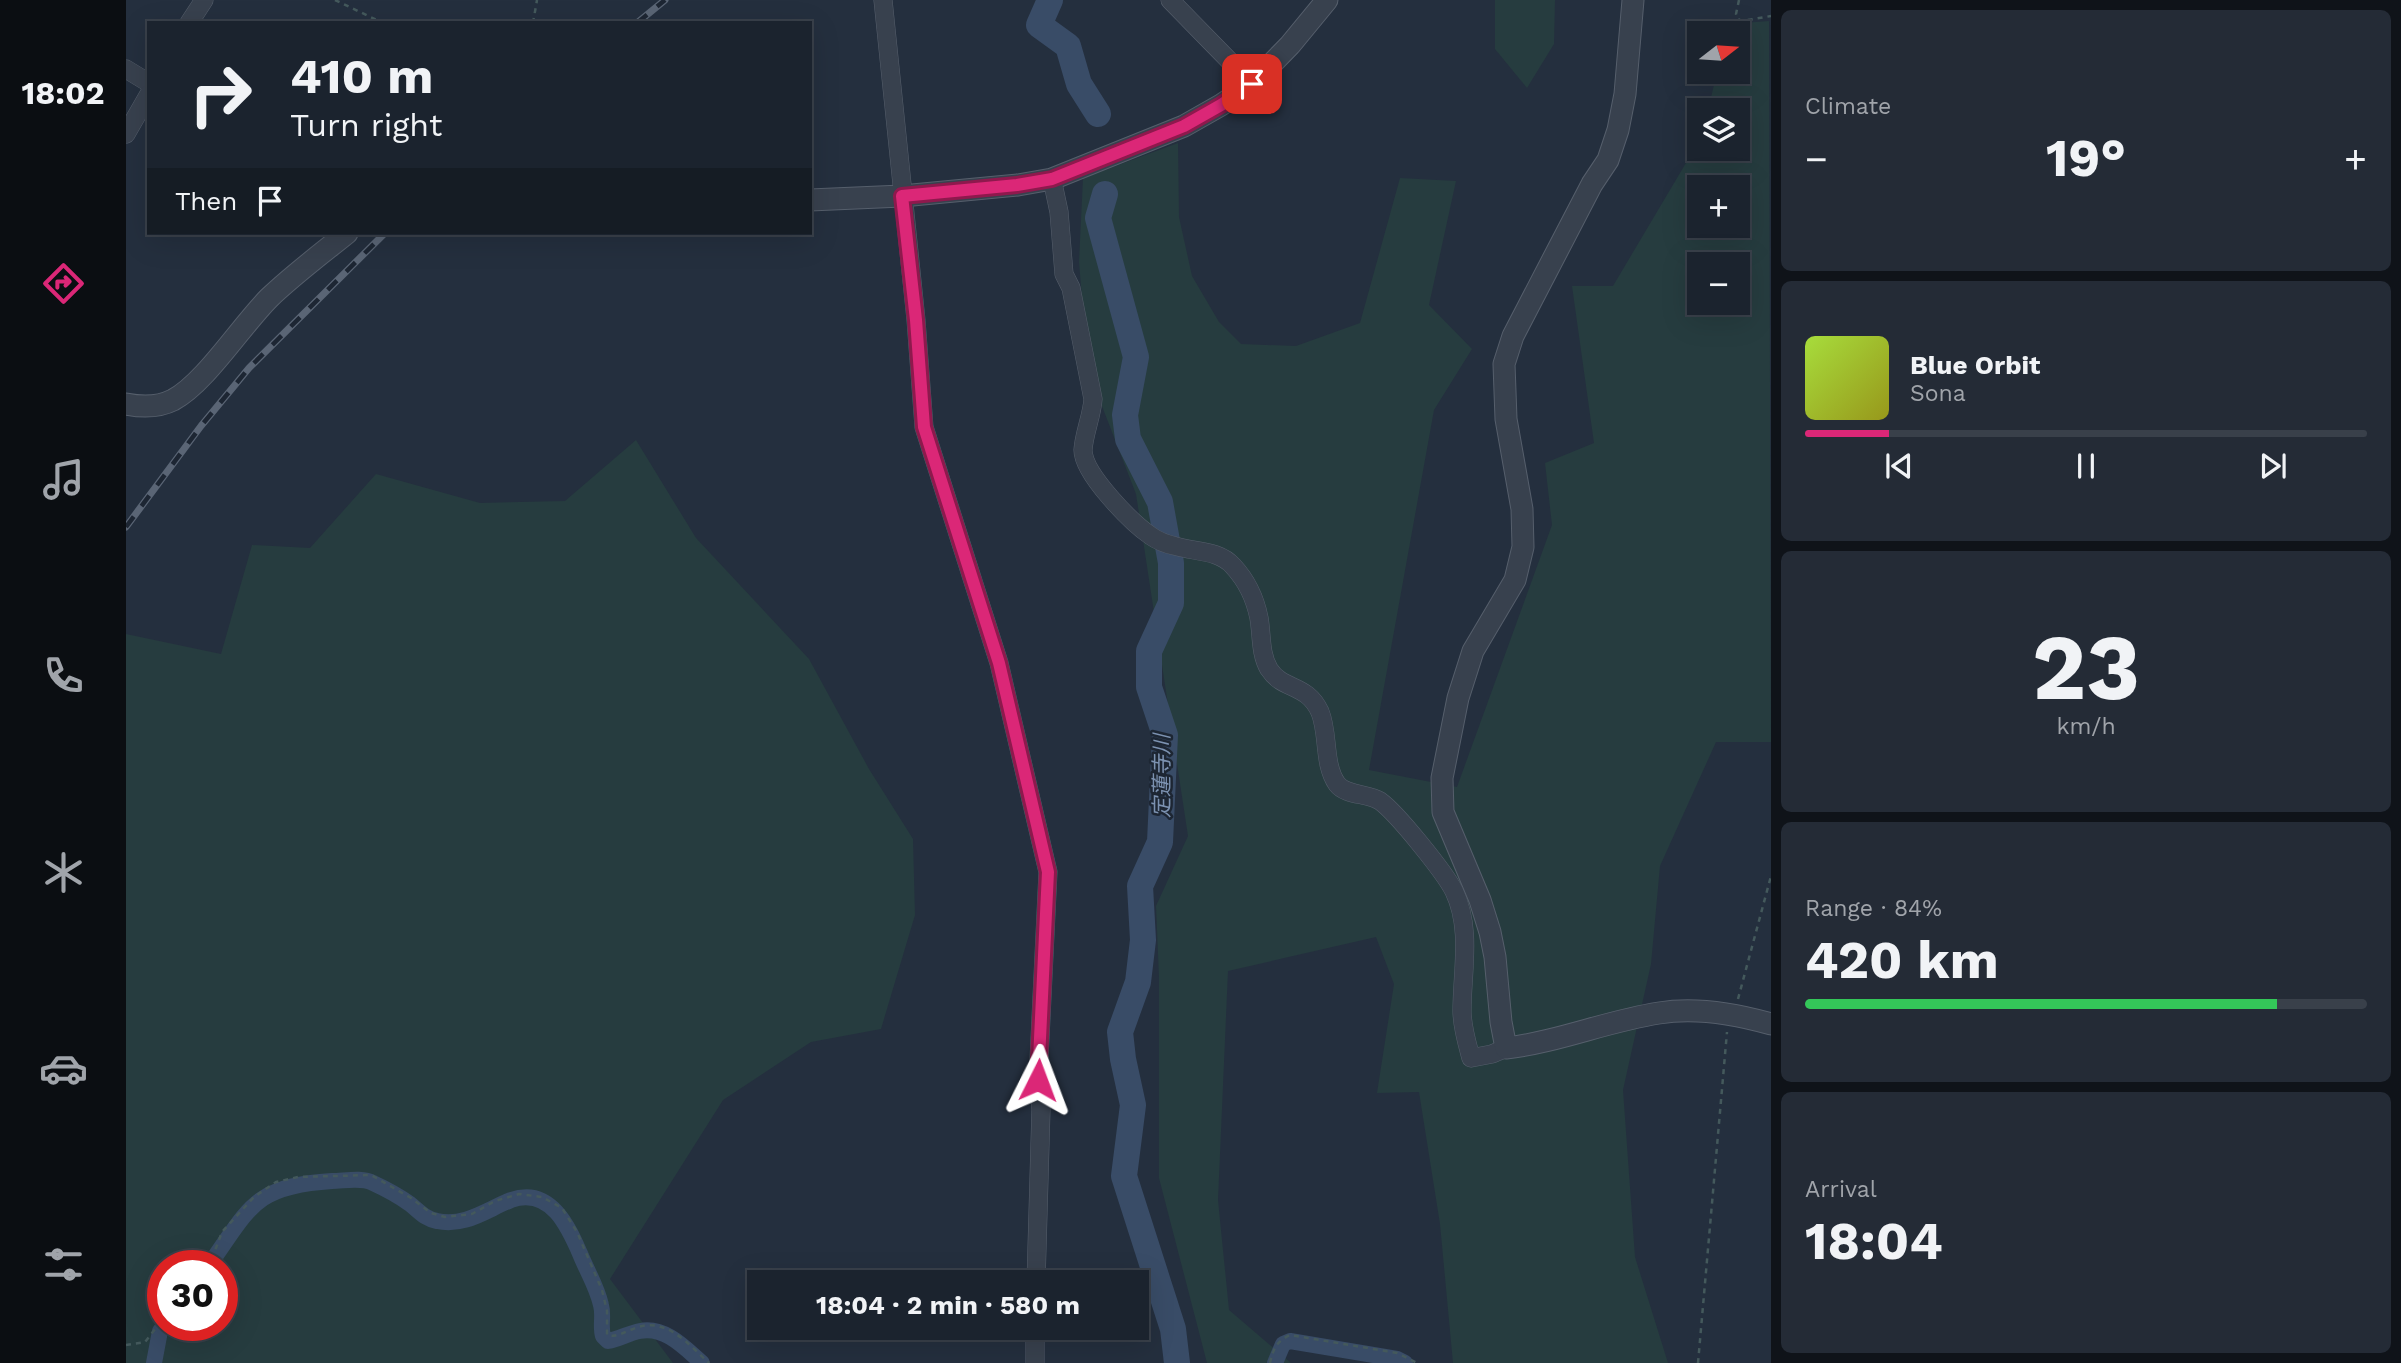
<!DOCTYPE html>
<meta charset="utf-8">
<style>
:root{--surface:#1b232e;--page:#242b36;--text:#f1f3f6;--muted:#a0a4aa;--line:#39404a;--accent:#db2777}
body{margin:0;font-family:"Work Sans","Noto Sans JP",sans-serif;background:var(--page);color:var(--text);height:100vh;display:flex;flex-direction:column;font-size:26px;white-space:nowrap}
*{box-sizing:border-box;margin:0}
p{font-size:23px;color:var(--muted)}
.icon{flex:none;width:38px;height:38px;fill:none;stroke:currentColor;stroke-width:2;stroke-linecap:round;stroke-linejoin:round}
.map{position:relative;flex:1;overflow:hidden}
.details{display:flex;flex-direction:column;gap:10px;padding:10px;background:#0f1319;width:630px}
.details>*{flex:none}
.guide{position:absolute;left:21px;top:21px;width:665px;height:214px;border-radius:0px;box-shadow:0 7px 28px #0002,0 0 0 2px var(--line);background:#1b232e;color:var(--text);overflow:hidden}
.needle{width:46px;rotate:73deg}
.controls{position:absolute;left:1561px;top:21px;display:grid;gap:14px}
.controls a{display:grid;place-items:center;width:63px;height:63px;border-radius:0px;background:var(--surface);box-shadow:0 7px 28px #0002,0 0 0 2px var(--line);font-size:35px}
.speed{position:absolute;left:21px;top:1250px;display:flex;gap:14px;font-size:35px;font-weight:700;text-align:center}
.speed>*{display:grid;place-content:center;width:91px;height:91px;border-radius:50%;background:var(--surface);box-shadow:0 7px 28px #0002,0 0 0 2px var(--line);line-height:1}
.speed .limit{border:10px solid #d22;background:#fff;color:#111}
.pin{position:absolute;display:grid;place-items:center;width:60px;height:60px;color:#fff;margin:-30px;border-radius:14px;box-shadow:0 4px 10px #0006}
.me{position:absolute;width:77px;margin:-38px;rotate:3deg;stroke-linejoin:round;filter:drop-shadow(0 0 5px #0008)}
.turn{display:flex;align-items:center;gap:24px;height:147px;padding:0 28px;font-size:32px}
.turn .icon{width:91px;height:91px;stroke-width:2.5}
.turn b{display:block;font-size:49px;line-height:60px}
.then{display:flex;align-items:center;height:66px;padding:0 28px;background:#0003;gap:14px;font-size:26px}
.big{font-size:52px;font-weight:700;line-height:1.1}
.details .card{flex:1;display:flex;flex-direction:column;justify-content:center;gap:10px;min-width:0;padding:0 24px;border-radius:10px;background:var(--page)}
.details .dial{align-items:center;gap:0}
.dial b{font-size:91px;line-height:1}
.song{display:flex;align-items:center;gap:21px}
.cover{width:84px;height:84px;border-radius:10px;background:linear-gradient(135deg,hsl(80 70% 55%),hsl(60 70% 35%))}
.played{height:7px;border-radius:4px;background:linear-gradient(90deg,var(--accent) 15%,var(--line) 15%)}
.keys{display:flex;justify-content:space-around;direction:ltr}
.heat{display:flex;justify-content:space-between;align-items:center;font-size:38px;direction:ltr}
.charge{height:10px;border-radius:5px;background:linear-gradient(90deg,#34c759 84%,var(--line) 0)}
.trip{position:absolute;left:621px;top:1270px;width:402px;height:70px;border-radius:0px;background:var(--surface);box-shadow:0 7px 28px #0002,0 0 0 2px var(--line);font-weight:700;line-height:70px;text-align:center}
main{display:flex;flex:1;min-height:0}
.dock{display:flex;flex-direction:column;width:126px;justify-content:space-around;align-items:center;background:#0b0e12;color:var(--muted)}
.dock .icon{width:49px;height:49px}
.dock .on{color:var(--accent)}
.dock b{font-size:32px;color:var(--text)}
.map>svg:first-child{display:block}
.green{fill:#263c3f;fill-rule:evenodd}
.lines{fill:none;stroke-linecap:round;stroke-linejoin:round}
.canal{stroke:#394c67;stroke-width:16}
.river{stroke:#394c67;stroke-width:26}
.minor-casing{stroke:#565f6c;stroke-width:19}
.tertiary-casing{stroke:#565f6c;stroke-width:23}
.path{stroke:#44595c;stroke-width:2.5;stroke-dasharray:5 5;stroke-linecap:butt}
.minor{stroke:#38414e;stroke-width:18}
.tertiary{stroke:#38414e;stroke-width:21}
.rail-casing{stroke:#5a6575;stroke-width:7}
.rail{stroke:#1d2633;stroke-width:4.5;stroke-dasharray:13;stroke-linecap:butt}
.route-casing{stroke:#8e194d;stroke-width:18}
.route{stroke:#db2777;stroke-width:12}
.labels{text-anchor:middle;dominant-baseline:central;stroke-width:5;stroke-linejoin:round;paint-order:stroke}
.water-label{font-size:21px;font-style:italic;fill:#7c92b1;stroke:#1d2633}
</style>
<main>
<nav class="dock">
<b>18:02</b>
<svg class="icon on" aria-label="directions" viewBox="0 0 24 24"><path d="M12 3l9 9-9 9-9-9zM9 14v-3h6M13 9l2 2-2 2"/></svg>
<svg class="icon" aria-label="music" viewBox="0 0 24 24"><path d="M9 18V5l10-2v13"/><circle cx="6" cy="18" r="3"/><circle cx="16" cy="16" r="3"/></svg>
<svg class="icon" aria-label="phone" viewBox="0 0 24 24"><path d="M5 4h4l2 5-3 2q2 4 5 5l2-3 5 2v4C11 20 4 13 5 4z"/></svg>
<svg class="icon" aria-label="climate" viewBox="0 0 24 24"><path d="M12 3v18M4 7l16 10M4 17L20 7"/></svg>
<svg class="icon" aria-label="car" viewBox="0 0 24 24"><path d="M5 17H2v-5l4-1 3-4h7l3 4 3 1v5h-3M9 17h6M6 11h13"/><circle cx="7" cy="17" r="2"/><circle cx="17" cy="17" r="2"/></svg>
<svg class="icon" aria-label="filters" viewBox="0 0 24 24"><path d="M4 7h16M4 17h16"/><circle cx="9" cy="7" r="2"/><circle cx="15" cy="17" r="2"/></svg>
</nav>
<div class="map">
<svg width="1645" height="1363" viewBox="0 0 1645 1363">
<rect width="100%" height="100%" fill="#242f3e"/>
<g class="green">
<path d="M1369,0H1429L1428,44L1401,88L1369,49Z"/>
<path d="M1643,21L1645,742H1590L1534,866L1525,964L1497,1090L1509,1257L1542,1363H1327L1314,1224L1293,1092L1251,1093L1268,984L1250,937L1102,971L1092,1200L1103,1310L1165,1363H1081L1033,1178V977L1030,906L1062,836L1010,494L962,370L953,262L957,178L1052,143L1053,217L1066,276L1093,322L1115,344L1170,346L1234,323L1274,178L1330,181L1303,305L1346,349L1308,410L1243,770L1331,787L1426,525L1419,463L1468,443L1446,286H1487L1573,141V149H1612V110H1582L1591,72H1612V33H1600L1603,24ZM1573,187H1612V226H1573ZM1573,264H1612V303H1573Z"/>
<path d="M510,440L570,538L683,659L743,769L787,839L789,915L755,1029L685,1042L597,1100L484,1279L547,1363H0V634L95,654L126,545L184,548L250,474L354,503L439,501ZM37,1265H96V1325H37Z"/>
</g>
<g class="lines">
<g class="canal">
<path d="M83,1265C124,1208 127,1186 206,1181C218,1181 236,1177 247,1183C260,1189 273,1196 284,1204C293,1211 299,1219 311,1221C339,1227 360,1210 385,1200C425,1186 443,1228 455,1256C462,1273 471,1287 475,1305C478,1316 474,1326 477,1336L482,1341C493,1339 503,1333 514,1331C539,1326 559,1348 576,1363"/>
<path d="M28,1363L34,1331L39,1325"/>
<path d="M1149,1363L1157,1344L1164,1341L1271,1359L1279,1363"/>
</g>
<g class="river">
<path d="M924,0L913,25L942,46L953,84L972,114"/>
<path d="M979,194L972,218L1010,357L999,415L1002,439L1034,502L1045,563V603L1023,651V687L1039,735L1034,842L1014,886L1017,940L1012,982L994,1032L997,1059L1007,1105L998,1176L1047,1329L1051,1363"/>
</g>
<defs>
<g id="minor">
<path d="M757,0L790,320L798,427L873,663L922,872L912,1080L915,1109L910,1283"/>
<path d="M1044,0L1126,84"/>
<path d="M63,23L78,0"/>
<path d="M0,69L23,83"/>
<path d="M0,134L23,94"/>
<path d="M926,179L933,212L938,274L945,288L967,399C966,416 958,433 957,450C957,474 1006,523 1025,536C1032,541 1040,544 1049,546C1069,552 1093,550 1107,566C1121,581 1129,598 1133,618C1136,635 1134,654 1143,669C1157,691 1181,683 1194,712C1203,734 1197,764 1211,784C1220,796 1242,793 1254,801C1271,813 1319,873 1328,891C1346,929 1336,971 1336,1011C1336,1027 1341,1043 1345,1058L1366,1054L1380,1048"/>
<path d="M909,1328V1363"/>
</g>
<g id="tertiary">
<path d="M1507,0L1499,94L1492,130L1482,160L1466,184L1387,336L1378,364L1380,419L1396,509L1397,547L1389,580L1347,651L1332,698L1316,778L1317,812L1354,900L1364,932L1369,957L1375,1022L1380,1048C1432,1042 1481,1021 1533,1013C1569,1007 1610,1014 1645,1024"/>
<path d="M684,200L776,196L892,185L926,179L1058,126L1095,105L1126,84L1164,45L1201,0"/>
<path d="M0,404C15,407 33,407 47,400C79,383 115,326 143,298C167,275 195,254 221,233"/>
</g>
</defs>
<use href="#minor" class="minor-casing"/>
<use href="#tertiary" class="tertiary-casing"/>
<g class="path">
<path d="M209,0L257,23"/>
<path d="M1613,0L1610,14L1612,19L1616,21L1645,16"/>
<path d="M407,23L411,0"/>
<path d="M1612,999L1645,876"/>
<path d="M77,1265L90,1248L96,1232L128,1197L150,1182L172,1177L245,1175L285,1198L305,1213L319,1217L346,1214L369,1201L393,1194L416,1197L436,1208L451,1232L476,1290L481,1311V1335C490,1338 498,1332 507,1329C539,1315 561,1343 583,1363"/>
<path d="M0,1345L19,1342L37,1319"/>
<path d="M1144,1363C1147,1349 1151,1341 1164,1335L1271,1353L1291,1363"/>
<path d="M1572,1363L1601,1032"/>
</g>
<use href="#minor" class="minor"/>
<use href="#tertiary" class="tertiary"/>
<defs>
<g id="rail">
<path d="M511,23L539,0"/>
<path d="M0,527L75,426L123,368L259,233"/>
</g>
</defs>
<use href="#rail" class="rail-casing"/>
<use href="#rail" class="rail"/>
</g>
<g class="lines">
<defs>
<path id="route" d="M912,1080L922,872L873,663L798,427L790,320L776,196L891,185L926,179L1058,126L1095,105L1126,84"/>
</defs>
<use href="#route" class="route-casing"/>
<use href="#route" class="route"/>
</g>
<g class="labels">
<g class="water-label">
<text transform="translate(1035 776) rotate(-90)">定蓮寺川</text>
</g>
</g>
</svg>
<div class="controls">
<a><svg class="needle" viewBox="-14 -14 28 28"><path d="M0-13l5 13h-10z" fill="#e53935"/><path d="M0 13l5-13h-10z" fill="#a0a4aa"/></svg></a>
<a><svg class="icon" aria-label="layers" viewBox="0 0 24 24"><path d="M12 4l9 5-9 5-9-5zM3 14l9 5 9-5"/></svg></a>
<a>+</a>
<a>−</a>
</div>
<div class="speed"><div class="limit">30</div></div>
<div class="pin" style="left:1126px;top:84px;background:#d93025"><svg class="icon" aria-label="arrive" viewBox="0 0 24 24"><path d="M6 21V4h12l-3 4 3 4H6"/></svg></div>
<svg class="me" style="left:912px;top:1080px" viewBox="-20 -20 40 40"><path d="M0-17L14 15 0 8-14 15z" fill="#db2777" stroke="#fff" stroke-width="4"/></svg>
<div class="trip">18:04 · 2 min · 580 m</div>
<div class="guide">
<div class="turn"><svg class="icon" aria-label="right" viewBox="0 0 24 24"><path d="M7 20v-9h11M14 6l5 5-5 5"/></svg><div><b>410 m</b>Turn right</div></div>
<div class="then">Then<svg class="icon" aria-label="arrive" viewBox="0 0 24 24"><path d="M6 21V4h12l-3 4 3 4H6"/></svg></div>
</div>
</div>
<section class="details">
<div class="card"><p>Climate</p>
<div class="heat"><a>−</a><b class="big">19°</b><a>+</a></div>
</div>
<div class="card">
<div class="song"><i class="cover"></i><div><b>Blue Orbit</b><p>Sona</p></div></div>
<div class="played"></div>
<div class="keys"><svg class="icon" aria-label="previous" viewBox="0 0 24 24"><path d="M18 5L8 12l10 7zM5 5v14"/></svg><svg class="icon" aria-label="pause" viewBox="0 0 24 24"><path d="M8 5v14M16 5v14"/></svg><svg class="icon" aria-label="next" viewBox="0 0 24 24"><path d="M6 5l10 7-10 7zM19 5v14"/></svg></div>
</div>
<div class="card dial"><b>23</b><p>km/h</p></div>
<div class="card"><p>Range · 84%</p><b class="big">420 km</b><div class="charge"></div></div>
<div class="card"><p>Arrival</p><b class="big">18:04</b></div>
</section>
</main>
